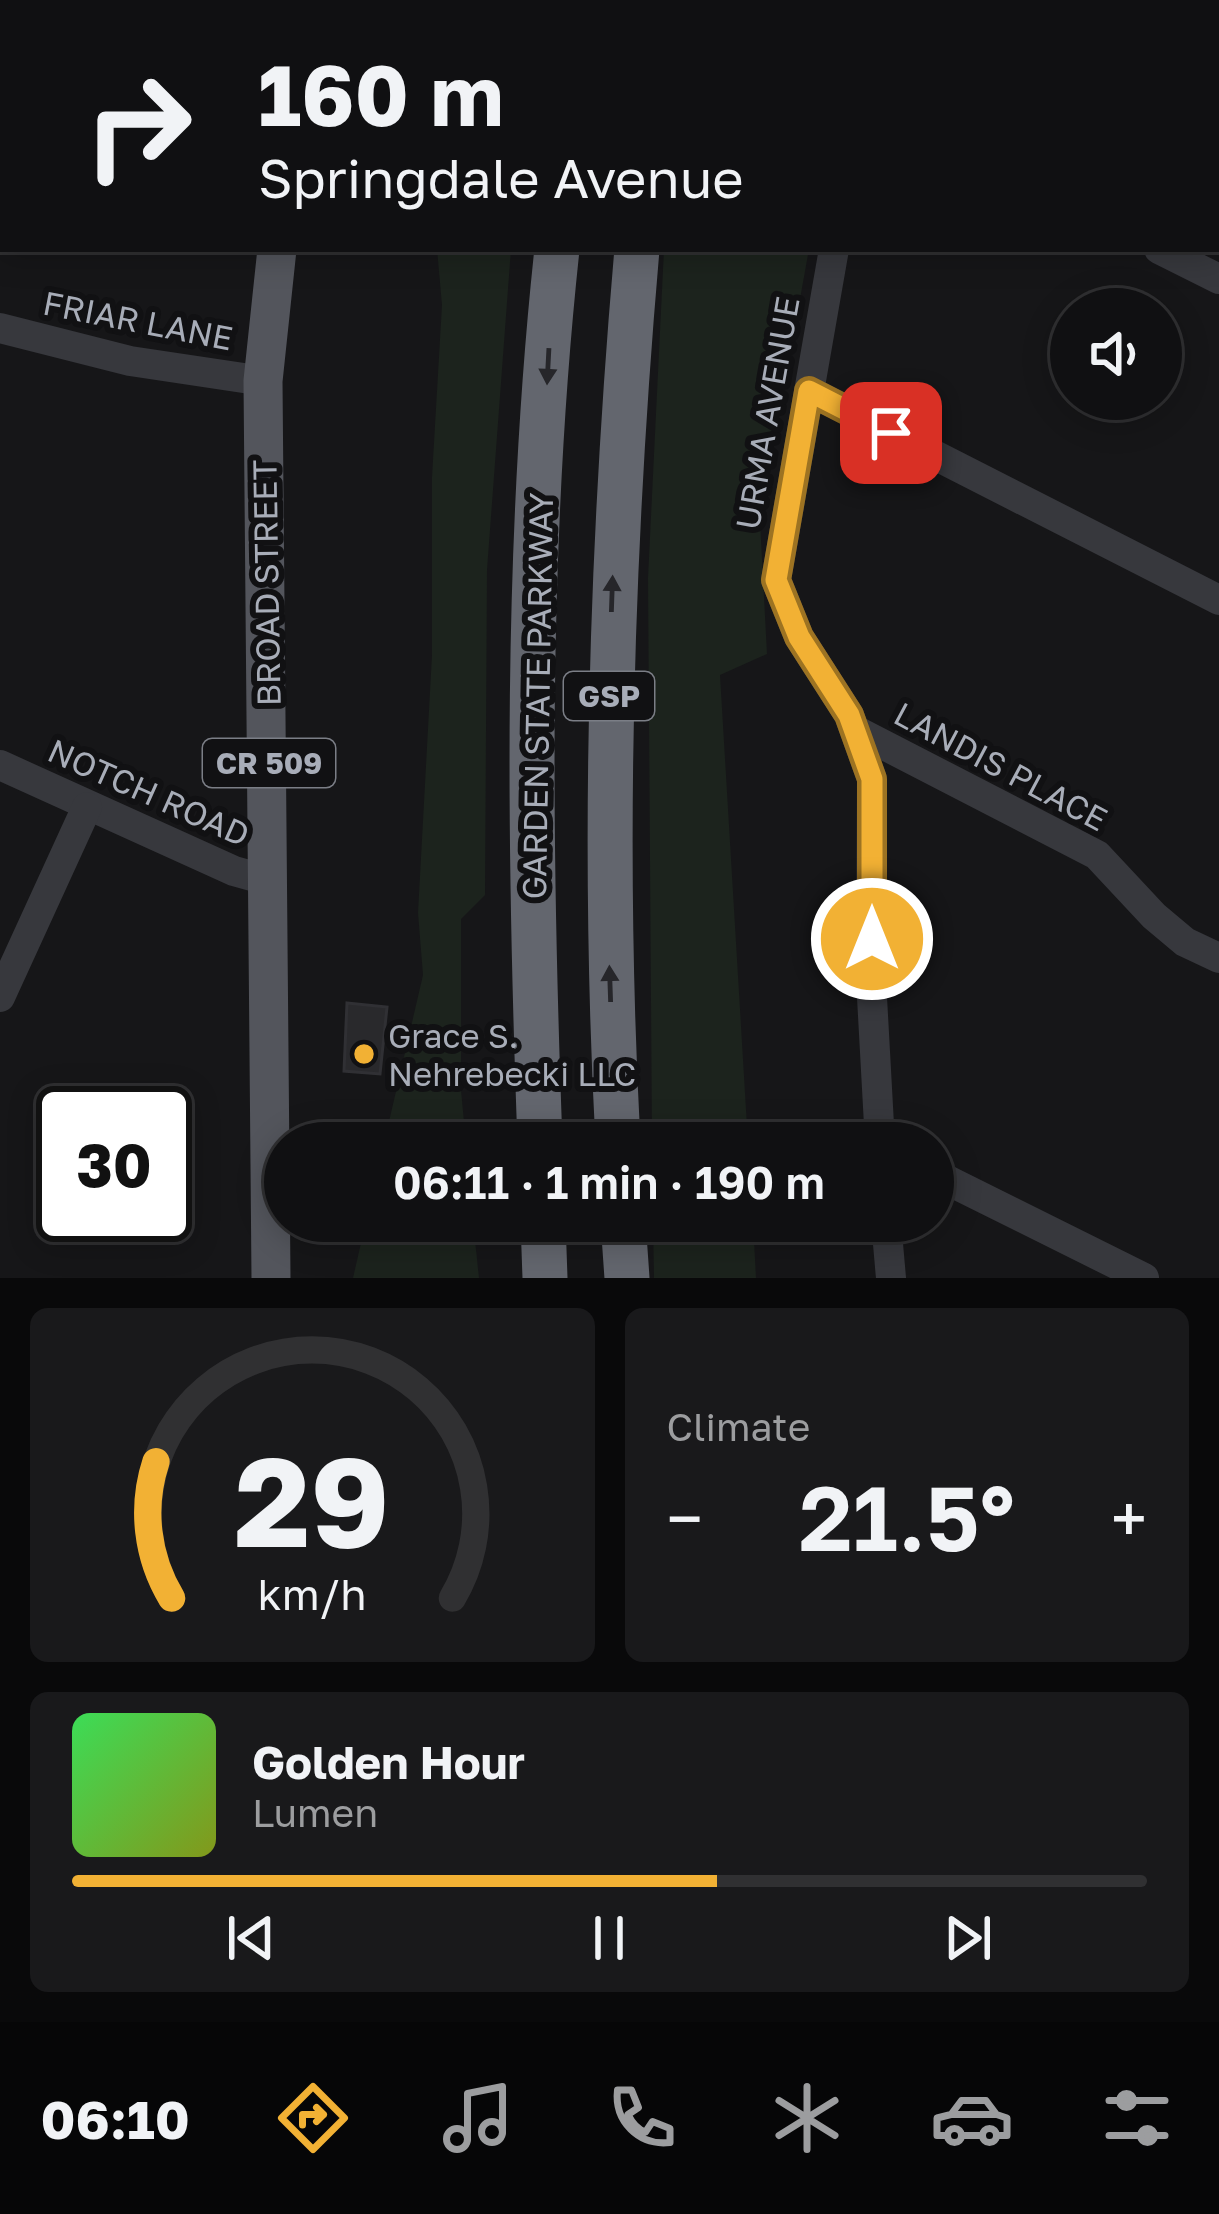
<!DOCTYPE html>
<meta charset="utf-8">
<style>
:root{--surface:#101012;--page:#19191b;--text:#f1f3f6;--muted:#9c9d9f;--line:#303032;--accent:#f2b134}
body{margin:0;font-family:"Golos Text",sans-serif;background:var(--page);color:var(--text);height:100vh;display:flex;flex-direction:column;font-size:45px;white-space:nowrap}
*{box-sizing:border-box;margin:0}
p{font-size:39px;color:var(--muted)}
.icon{flex:none;width:66px;height:66px;fill:none;stroke:currentColor;stroke-width:2;stroke-linecap:round;stroke-linejoin:round}
.map{position:relative;height:1278px;overflow:hidden}
.side{display:flex;flex-direction:column;gap:30px;padding:30px;background:#09090a;flex:1}
.side>*{flex:none}
.top-card{position:absolute;left:0px;top:0px;width:1221px;height:252px;box-shadow:0 6px 30px #0003,0 0 0 3px var(--line);background:#101012;color:var(--text);overflow:hidden}
.buttons{position:absolute;left:1050px;top:288px;display:grid;gap:24px}
.buttons a{display:grid;place-items:center;width:132px;height:132px;border-radius:50%;background:var(--surface);box-shadow:0 6px 30px #0003,0 0 0 3px var(--line);font-size:60px}
.speed{position:absolute;left:36px;top:1086px;display:flex;gap:24px;font-size:60px;font-weight:700;text-align:center}
.speed>*{display:grid;place-content:center;width:156px;height:156px;border-radius:50%;background:var(--surface);box-shadow:0 6px 30px #0003,0 0 0 3px var(--line);line-height:1}
.speed .limit{border:6px solid #111;border-radius:18px;background:#fff;color:#111}
.pin{position:absolute;display:grid;place-items:center;width:102px;height:102px;color:#fff;margin:-51px;border-radius:24px;box-shadow:0 6px 18px #0006}
.me{position:absolute;width:132px;margin:-66px;rotate:0deg;stroke-linejoin:round;filter:drop-shadow(0 0 9px #0008)}
.turn{display:flex;align-items:center;gap:42px;height:252px;padding:0 60px;font-size:54px}
.turn .icon{width:156px;height:156px;stroke-width:2.5}
.turn b{display:block;font-size:84px;line-height:102px}
.big{font-size:90px;font-weight:600;line-height:1.1}
.side .widget{flex:1;display:flex;flex-direction:column;justify-content:center;gap:18px;min-width:0;padding:0 42px;border-radius:18px;background:var(--page)}
.side .dial{align-items:center;gap:0}
.dial svg{height:312px;overflow:visible;fill:none;stroke:var(--line);stroke-width:7;stroke-linecap:round;text-anchor:middle}
.dial text{fill:var(--text);stroke:none}
.song{display:flex;align-items:center;gap:36px}
.cover{width:144px;height:144px;border-radius:18px;background:linear-gradient(135deg,hsl(130 70% 55%),hsl(70 70% 35%))}
.played{height:12px;border-radius:6px;background:linear-gradient(90deg,var(--accent) 60%,var(--line) 60%)}
.keys{display:flex;justify-content:space-around;direction:ltr}
.heat{display:flex;justify-content:space-between;align-items:center;font-size:66px;direction:ltr}
.side .tiles{flex:1;display:grid;gap:30px;grid-template-columns:1fr 1fr}
.widget:last-child{grid-column:span 2}
.trip{position:absolute;left:264px;top:1122px;width:690px;height:120px;border-radius:60px;background:var(--surface);box-shadow:0 6px 30px #0003,0 0 0 3px var(--line);font-weight:600;line-height:120px;text-align:center}
.tabs{display:flex;height:192px;justify-content:space-around;align-items:center;background:#060607;color:var(--muted)}
.tabs .icon{width:84px;height:84px}
.tabs .active{color:var(--accent)}
.tabs b{font-size:54px;color:var(--text)}
.map>svg:first-child{display:block}
.green{fill:#1c231d}
.building{fill:#29292c;stroke:#303034;stroke-width:3}
.lines{fill:none;stroke-linecap:round;stroke-linejoin:round}
.minor{stroke:#37383d;stroke-width:30}
.major{stroke:#53555c;stroke-width:39}
.highway{stroke:#63666e;stroke-width:45}
.oneway{fill:#26262a}
.route-casing{stroke:#9d7322;stroke-width:30}
.route{stroke:#f2b134;stroke-width:21}
.poi-dot{fill:#f2b134;stroke:#111113;stroke-width:4.5}
.labels{text-anchor:middle;dominant-baseline:central;stroke-width:12;stroke-linejoin:round;paint-order:stroke}
.shield{fill:#111113;stroke:#7b7e86;stroke-width:3}
.shield-label{font-size:30px;font-weight:bold;fill:#a8adb8}
.street-label{font-size:33px;fill:#a8adb8;stroke:#111113}
.poi-label{font-size:33px;fill:#a8adb8;stroke:#111113;text-anchor:start}
</style>
<div class="map">
<svg width="1219" height="1278" viewBox="0 0 1219 1278">
<rect width="100%" height="100%" fill="#161618"/>
<g class="green">
<path d="M437,249H511L487,570L485,895L461,919V1090L466,1143H384L423,975L418,913L432,655V477L442,305Z"/>
<path d="M664,249H809L760,521L767,654L720,675L748,1143H652L648,578Z"/>
<path d="M366,1221H473L479,1278H353Z"/>
<path d="M653,1221H753L756,1278H654Z"/>
</g>
<g class="building">
<path d="M347,1003L387,1007L380,1074L344,1071Z"/>
<path d="M316,1221H370V1240L316,1239Z"/>
</g>
<g class="lines">
<g class="minor">
<path d="M41,0L47,3"/>
<path d="M878,3V0"/>
<path d="M834,249L776,580L799,637L849,715L872,779L871,979L880,1143"/>
<path d="M1159,249L1219,279"/>
<path d="M0,328L130,361L263,381"/>
<path d="M809,391L1219,600"/>
<path d="M857,731L1097,855L1154,916L1185,942L1219,958"/>
<path d="M0,765L234,871L270,881"/>
<path d="M0,997L87,807"/>
<path d="M933,1173L1144,1278"/>
<path d="M886,1221L891,1278"/>
</g>
<g class="major">
<path d="M335,3L336,0"/>
<path d="M271,1278L263,381L277,249"/>
</g>
<g class="highway">
<path d="M584,3V0"/>
<path d="M666,3V0"/>
<path d="M540,1143C529,845 525,546 557,249"/>
<path d="M618,1143C602,844 611,547 637,249"/>
<path d="M543,1221L545,1278"/>
<path d="M623,1221L627,1278"/>
</g>
</g>
<defs><path id="oneway-solid" d="M-6-.8H1V-3.2L6.5 0L1 3.2V.8H-6Z" transform="scale(3)"/></defs>
<g class="oneway">
<use href="#oneway-solid" transform="translate(548 366) rotate(93)"/>
<use href="#oneway-solid" transform="translate(612 594) rotate(-88)"/>
<use href="#oneway-solid" transform="translate(610 984) rotate(-92)"/>
</g>
<g class="lines">
<defs>
<path id="route" d="M872,939V779L849,715L799,637L776,580L809,391L891,433"/>
</defs>
<use href="#route" class="route-casing"/>
<use href="#route" class="route"/>
</g>
<circle class="poi-dot" cx="364" cy="1054" r="12"/>
<g class="labels">
<g class="shield">
<rect x="564" y="672" width="90" height="48" rx="9"/>
<rect x="203" y="739" width="132" height="48" rx="9"/>
</g>
<g class="shield-label">
<text x="609" y="696">GSP</text>
<text x="269" y="763">CR 509</text>
</g>
<g class="street-label">
<text transform="translate(138 320) rotate(11)">FRIAR LANE</text>
<text transform="translate(767 413) rotate(-80)">URMA AVENUE</text>
<text transform="translate(266 583) rotate(-91)">BROAD STREET</text>
<text transform="translate(537 696) rotate(-89)">GARDEN STATE PARKWAY</text>
<text transform="translate(1001 766) rotate(28)">LANDIS PLACE</text>
<text transform="translate(149 792) rotate(24)">NOTCH ROAD</text>
</g>
<g class="poi-label">
<text x="388" y="1035">Grace S.<tspan x="388" dy="38">Nehrebecki LLC</tspan></text>
</g>
</g>
</svg>
<div class="buttons">
<a><svg class="icon" aria-label="sound" viewBox="0 0 24 24"><path d="M4 9h4l5-4v14l-5-4H4zM17 9q2 3 0 6"/></svg></a>
</div>
<div class="speed"><div class="limit">30</div></div>
<div class="pin" style="left:891px;top:433px;background:#d93025"><svg class="icon" aria-label="arrive" viewBox="0 0 24 24"><path d="M6 21V4h12l-3 4 3 4H6"/></svg></div>
<svg class="me" style="left:872px;top:939px" viewBox="-20 -20 40 40"><circle r="17" fill="#f2b134" stroke="#fff" stroke-width="3"/><path d="M0-11L8 9 0 5-8 9z" fill="#fff"/></svg>
<div class="trip">06:11 · 1 min · 190 m</div>
<div class="top-card">
<div class="turn"><svg class="icon" aria-label="right" viewBox="0 0 24 24"><path d="M7 20v-9h11M14 6l5 5-5 5"/></svg><div><b>160 m</b>Springdale Avenue</div></div>
</div>
</div>
<section class="side">
<div class="tiles">
<div class="widget dial"><svg viewBox="0 0 100 80">
<path d="M14 69A42 42 0 1 1 86 69"/>
<path d="M14 69A42 42 0 0 1 10 34" stroke="#f2b134"/>
<text x="50" y="56" font-size="32" font-weight="700">29</text>
<text x="50" y="72" font-size="11">km/h</text>
</svg></div>
<div class="widget"><p>Climate</p>
<div class="heat"><a>−</a><b class="big">21.5°</b><a>+</a></div>
</div>
<div class="widget">
<div class="song"><i class="cover"></i><div><b>Golden Hour</b><p>Lumen</p></div></div>
<div class="played"></div>
<div class="keys"><svg class="icon" aria-label="previous" viewBox="0 0 24 24"><path d="M18 5L8 12l10 7zM5 5v14"/></svg><svg class="icon" aria-label="pause" viewBox="0 0 24 24"><path d="M8 5v14M16 5v14"/></svg><svg class="icon" aria-label="next" viewBox="0 0 24 24"><path d="M6 5l10 7-10 7zM19 5v14"/></svg></div>
</div>
</div>
</section>
<nav class="tabs">
<b>06:10</b>
<svg class="icon active" aria-label="directions" viewBox="0 0 24 24"><path d="M12 3l9 9-9 9-9-9zM9 14v-3h6M13 9l2 2-2 2"/></svg>
<svg class="icon" aria-label="music" viewBox="0 0 24 24"><path d="M9 18V5l10-2v13"/><circle cx="6" cy="18" r="3"/><circle cx="16" cy="16" r="3"/></svg>
<svg class="icon" aria-label="phone" viewBox="0 0 24 24"><path d="M5 4h4l2 5-3 2q2 4 5 5l2-3 5 2v4C11 20 4 13 5 4z"/></svg>
<svg class="icon" aria-label="climate" viewBox="0 0 24 24"><path d="M12 3v18M4 7l16 10M4 17L20 7"/></svg>
<svg class="icon" aria-label="car" viewBox="0 0 24 24"><path d="M5 17H2v-5l4-1 3-4h7l3 4 3 1v5h-3M9 17h6M6 11h13"/><circle cx="7" cy="17" r="2"/><circle cx="17" cy="17" r="2"/></svg>
<svg class="icon" aria-label="filters" viewBox="0 0 24 24"><path d="M4 7h16M4 17h16"/><circle cx="9" cy="7" r="2"/><circle cx="15" cy="17" r="2"/></svg>
</nav>
